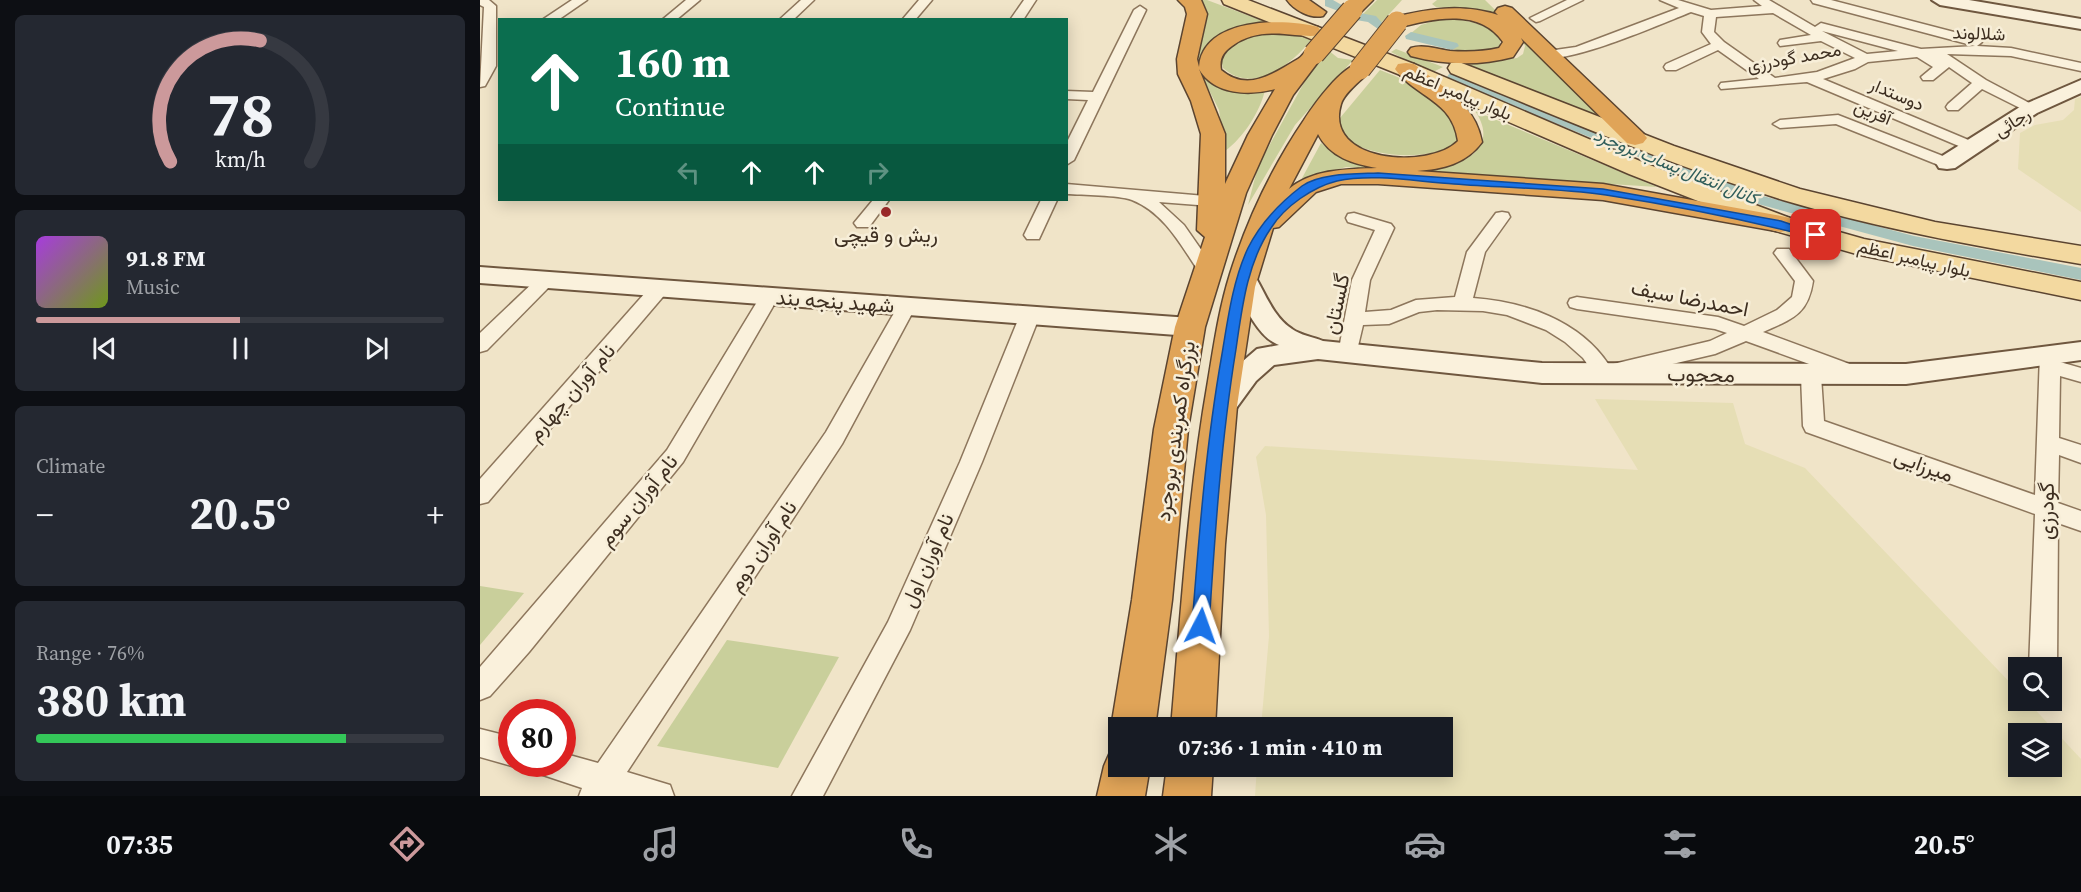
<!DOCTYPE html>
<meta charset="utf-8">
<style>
:root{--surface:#171b24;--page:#242831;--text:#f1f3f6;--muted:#9ea1a6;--line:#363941;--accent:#cc999b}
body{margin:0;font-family:"Source Serif 4",Vazirmatn,serif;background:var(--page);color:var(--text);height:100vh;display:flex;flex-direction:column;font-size:22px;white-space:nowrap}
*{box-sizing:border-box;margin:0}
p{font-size:20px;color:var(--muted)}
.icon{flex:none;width:33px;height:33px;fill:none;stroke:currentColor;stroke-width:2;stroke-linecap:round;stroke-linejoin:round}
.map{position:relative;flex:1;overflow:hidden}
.side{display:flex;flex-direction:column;gap:15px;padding:15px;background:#0d0f14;width:480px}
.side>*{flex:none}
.banner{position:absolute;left:18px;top:18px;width:570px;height:183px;border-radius:0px;box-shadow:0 3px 15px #0003;background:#0b6e4f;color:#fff;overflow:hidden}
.controls{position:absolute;left:1528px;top:657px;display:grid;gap:12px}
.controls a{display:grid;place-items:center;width:54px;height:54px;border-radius:0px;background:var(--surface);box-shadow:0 3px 15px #0003;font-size:30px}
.speed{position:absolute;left:18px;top:699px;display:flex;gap:12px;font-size:30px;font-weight:700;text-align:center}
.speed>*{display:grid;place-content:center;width:78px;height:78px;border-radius:50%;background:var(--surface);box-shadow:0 3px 15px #0003;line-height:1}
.speed .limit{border:9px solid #d22;background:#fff;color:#111}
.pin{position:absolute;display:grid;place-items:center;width:51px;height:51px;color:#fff;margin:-26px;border-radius:12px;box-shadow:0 3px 9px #0006}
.me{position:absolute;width:66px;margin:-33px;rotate:4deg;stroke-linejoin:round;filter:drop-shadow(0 0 4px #0008)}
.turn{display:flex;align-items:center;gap:21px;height:126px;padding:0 18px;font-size:27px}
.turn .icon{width:78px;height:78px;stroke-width:2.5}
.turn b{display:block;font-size:42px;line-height:51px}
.lanes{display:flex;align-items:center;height:57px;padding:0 18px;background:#0003;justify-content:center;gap:30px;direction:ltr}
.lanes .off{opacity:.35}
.big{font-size:45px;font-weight:700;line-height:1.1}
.side .widget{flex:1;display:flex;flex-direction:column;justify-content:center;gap:9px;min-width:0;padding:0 21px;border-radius:9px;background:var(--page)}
.side .dial{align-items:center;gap:0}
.dial svg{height:156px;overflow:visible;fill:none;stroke:var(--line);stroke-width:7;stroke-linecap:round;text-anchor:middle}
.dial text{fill:var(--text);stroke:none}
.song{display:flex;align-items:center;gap:18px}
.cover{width:72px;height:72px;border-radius:9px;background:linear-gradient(135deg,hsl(280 70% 55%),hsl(80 70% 35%))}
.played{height:6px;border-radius:3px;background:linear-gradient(90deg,var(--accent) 50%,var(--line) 50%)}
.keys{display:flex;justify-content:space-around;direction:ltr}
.heat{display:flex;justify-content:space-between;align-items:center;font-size:33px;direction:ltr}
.charge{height:9px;border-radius:4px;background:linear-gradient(90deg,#34c759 76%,var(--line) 0)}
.trip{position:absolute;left:628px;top:717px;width:345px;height:60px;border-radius:0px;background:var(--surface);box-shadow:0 3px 15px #0003;font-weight:700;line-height:60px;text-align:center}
.tab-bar{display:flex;height:96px;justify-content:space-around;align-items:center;background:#090b0e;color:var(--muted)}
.tab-bar .icon{width:42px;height:42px}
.tab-bar .selected{color:var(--accent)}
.tab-bar b{font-size:27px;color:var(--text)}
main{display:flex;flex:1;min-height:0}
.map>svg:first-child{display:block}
.farmland{fill:#e6deb5;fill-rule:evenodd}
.green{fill:#c9cf9b}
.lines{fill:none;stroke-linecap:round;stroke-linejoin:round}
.canal{fill:#a9c4bc;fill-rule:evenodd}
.street-casing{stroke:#8d765c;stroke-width:3}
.secondary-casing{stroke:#6f573f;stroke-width:4}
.primary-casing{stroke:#5b4430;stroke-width:3}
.highway-casing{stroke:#5b4430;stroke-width:3}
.street{fill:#faf1dc;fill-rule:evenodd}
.secondary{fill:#faf1dc;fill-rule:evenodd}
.primary{fill:#f3d9a0;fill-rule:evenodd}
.highway{fill:#e0a458;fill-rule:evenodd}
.highway-bridge-casing{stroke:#5b4430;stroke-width:23;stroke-linecap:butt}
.highway-bridge{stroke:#e0a458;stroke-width:21}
.route{fill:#1a73e8;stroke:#114b97;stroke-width:1.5}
.poi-dot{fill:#9e2a2b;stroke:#f7eed8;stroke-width:2}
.labels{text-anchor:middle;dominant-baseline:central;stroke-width:5;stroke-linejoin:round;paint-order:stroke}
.far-street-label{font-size:18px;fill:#3d2e20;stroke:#f7eed8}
.far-water-label{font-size:18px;font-style:italic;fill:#2f5d5a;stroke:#f7eed8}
.poi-label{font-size:21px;fill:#3d2e20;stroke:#f7eed8}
.street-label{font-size:21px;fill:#3d2e20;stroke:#f7eed8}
</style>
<main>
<section class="side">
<div class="widget dial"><svg viewBox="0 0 100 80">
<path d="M14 69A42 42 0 1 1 86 69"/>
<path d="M14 69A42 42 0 0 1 60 7" stroke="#cc999b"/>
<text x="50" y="56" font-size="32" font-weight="700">78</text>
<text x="50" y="72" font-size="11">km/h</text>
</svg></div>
<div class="widget">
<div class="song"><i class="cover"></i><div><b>91.8 FM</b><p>Music</p></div></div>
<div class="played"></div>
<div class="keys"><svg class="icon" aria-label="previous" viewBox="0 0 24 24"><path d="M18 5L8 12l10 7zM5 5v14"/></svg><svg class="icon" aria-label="pause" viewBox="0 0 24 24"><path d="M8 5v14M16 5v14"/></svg><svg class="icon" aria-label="next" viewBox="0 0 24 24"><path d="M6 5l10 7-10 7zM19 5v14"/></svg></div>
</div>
<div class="widget"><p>Climate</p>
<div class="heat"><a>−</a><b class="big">20.5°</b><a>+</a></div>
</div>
<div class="widget"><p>Range · 76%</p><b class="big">380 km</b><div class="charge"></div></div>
</section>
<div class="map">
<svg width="1601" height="796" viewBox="0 0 1601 796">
<rect width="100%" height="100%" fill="#f0e4c8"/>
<g class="farmland">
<path d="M1601,97V212L1538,169L1540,133L1555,125L1583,120L1594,110L1595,99Z"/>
<path d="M1115,399L1253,403L1265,444L1325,468L1539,692V700L1547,701L1601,759V796H775L777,767L963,766V728L781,727L789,636L786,515L776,457L785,446L1158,470ZM1539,734H1572V766H1539Z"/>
</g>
<g class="green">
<path d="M722,0H727L791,24L783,25L723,62L766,92L785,90C780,112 763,138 745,151L739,110L716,64L727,11Z"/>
<path d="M897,0H922L901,23L894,17L881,16Z"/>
<path d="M957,0H1005L1125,118L986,65L1037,58L1043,54L1045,46L1040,36L991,10L956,7L952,4Z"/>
<path d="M961,19C985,19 1000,22 1020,36V46L1015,51C984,52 957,50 930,34L941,25Z"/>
<path d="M797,31L826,36L831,40C811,65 773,95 743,68L741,58C753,38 774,34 797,31Z"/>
<path d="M916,49L963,67L951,73L911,52Z"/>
<path d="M848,50L858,58L873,60L815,125L768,205L778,166L836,61Z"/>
<path d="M900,70C941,86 965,97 979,140L975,147C938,159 906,158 869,143L860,126V118Z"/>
<path d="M995,111L1177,187L866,167L821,180L841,143C871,169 976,185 1000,146C1007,134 1002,121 995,111Z"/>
<path d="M0,586L44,593L0,645Z"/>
<path d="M247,640L359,657L298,768L177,746Z"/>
</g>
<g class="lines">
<g class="canal">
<path d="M845,0H853L867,8L865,11L861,12L845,6Z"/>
<path d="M880,13L896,16L904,25L898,29L888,22L876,20L874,17Z"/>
<path d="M931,32L977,43L979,46L972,50L926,39L925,36Z"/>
<path d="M974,73L1279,195L1434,236L1601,268V280L1433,246L1267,201L969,80L967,77L969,74Z"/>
</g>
<defs>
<g id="street">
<path d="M0,0H9L16,6V66L5,86L0,87L4,7L0,5Z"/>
<path d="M92,0H107L78,20H62Z"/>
<path d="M206,0H220L196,20H182Z"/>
<path d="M321,0H334L313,20H299Z"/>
<path d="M439,0H452L435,20H422Z"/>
<path d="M544,0H556L543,20H530Z"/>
<path d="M1087,0H1103L1060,21L1056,22L1050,18Z"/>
<path d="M1180,0H1198L1231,10L1282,6L1274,0H1289L1335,27L1341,23L1441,49L1495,46L1333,3L1331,0H1351L1501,39L1502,42L1497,46L1531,48L1601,63V71L1531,56L1467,54L1506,80L1555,106L1557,109L1555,112L1550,113L1502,89L1478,110H1468L1466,107L1468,104L1492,83L1469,67L1453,80H1443L1441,77L1453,67L1437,57L1388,62L1375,69L1343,79L1498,144L1501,147L1493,152L1327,82L1241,89L1239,86L1241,83L1279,79L1238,50L1196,70H1186L1184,67L1186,64L1231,44L1222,32L1224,16L1211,12C1188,21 1077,70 1061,55L1068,51L1096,47L1199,8ZM1293,13L1331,35L1300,40L1298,43L1300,46L1341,41L1375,58L1337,72L1295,78L1244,42L1234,32L1236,17ZM1342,31L1418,51L1387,54Z"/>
<path d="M660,6L666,10L594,160L586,165V144L608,100L586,99V91L613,92L654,10Z"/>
<path d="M1358,115L1473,160L1475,163L1467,168L1461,166L1356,124L1300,128L1293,124L1300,120Z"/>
<path d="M586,184L737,197L739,201L731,206L679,202L704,225L736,271L733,275H721C702,247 685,213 652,200C638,195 603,195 586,194Z"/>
<path d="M393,200H409L389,227H377L374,223Z"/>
<path d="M561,200H577L559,239H547L544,235Z"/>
<path d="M1022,212L1028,213L1030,217L1005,252L993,298C1045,302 1099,320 1129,365L1230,341L1247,333L1235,329L1097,309L1090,307L1088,303L1090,299L1097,297L1238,317L1264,326L1297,310L1312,297L1315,281L1294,253L1297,249H1309L1333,281C1328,315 1312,319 1283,332L1383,369L1386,374L1383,379L1376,381L1266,341L1235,354L1124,380L1117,378L1103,358L1085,342L1066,330L1027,315L1003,311L957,310L939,312L909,324L883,325L875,359L868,361L861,359L858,354L872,280L895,230L868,222L866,218L868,214L874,213L911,224L914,228L890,280L885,312L911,310L936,300L975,297L987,252L1016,213Z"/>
<path d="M66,274L72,276L75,280L72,284L7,350L0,352V333L60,276Z"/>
<path d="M180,282L187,284L189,288L187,292L8,502L0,504V479L173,284Z"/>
<path d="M290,290L297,292L299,296L203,462L49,652L10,696L0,700V667L187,450L283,292Z"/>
<path d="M427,300L434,302L436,306L362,444L147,772L190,785L194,796H99L102,788L60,774L56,764H82V753L118,763L346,432L418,306L420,302Z"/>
<path d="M550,309L557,310L560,315L502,462L430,630L343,796H312L408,622L480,462L540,315L543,310Z"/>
<path d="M1570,347L1577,349L1580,362L1601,368V382L1580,376L1579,438L1601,445V463L1579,455L1578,503L1601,511V531L1578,523L1577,668L1572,677V668H1549L1555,514L1326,432L1323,426L1321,376L1324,371L1331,369L1338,371L1341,376L1344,421L1555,495L1560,354L1563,349Z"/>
<path d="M0,729L32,737V764H39L32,766L0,757Z"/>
</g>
<g id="secondary">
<path d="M1452,0H1489L1601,19V29L1460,5Z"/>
<path d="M1601,80V93L1557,113L1475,168L1467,169L1459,168L1456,163L1459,158L1543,105Z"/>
<path d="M0,267L710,318L719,321L723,327L719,333L710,336L0,283Z"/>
<path d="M763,269L772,271C784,290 792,316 812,329C820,335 833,337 843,341L1062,363L1426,364L1601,342V360L1426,384L1062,383L838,359L794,365L776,381L749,418L739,421L729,418L725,410L756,367L777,349L799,345C776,337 761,298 751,277L754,271Z"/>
</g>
<g id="primary">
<path d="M742,0H768L934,64L1167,164L1310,218L1384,239L1601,282V300L1380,255L1292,230L1149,174L918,74L744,4Z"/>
<path d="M979,62L1194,146L1320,189L1455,222L1601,246V264C1501,247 1400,229 1303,200C1190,165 1081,118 971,73L968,68L971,63Z"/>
</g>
<g id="highway">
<path d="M698,0H721L727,14L717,59L719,67C723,17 804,18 838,27L841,31L838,35C830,37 823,35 815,35C793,32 770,32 752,46C743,52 739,59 741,70C768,93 794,73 818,59C822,57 824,52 828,49C832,47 837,48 841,50L844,54L813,95L792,135L766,193L725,327L708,429L692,600L675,728H639V744L631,728L652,600L674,429L695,327L725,237L717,230L721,134L711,101L698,74L697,59L707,14L705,7ZM719,69C734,95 769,96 795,89L768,135L745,184V134Z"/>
<path d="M807,0H829L846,12L843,16C830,19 814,10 807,0Z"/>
<path d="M872,0H893L879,14H865L862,10Z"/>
<path d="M1025,6L1032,8L1163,133L1167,138L1163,143L1155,145L1147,143L1041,38L1043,42L1033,57C999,66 965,65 931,56L928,52L931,48C943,44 957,49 970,51C986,52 1002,52 1019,48L1023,42C999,7 952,19 917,28L910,26L907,22L910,18C947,9 981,3 1018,15L1015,12L1018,8Z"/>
<path d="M880,63L888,64L891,69C883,80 865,91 861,104C843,163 949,170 978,141C972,99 936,98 915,69L918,64L926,63L934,64C962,87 995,103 1002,142C986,164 963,169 937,171L1123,184L1301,216L1310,218L1314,224L1310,230L1301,232L1123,200L898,184H861L836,192L799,227L793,228L775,287L757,406L745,544L735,728H691C701,612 708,495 728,381C734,345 739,309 750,274C767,220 792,167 824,120C835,103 861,67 880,63ZM838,134C850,157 873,164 897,168C868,169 832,169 809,189Z"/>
<path d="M639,746V766H670L665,796H617L624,766L631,750Z"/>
<path d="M687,766H733L731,796H683Z"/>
</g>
</defs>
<use href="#street" class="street-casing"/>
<use href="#secondary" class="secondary-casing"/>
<use href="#primary" class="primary-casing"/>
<use href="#highway" class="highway-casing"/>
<use href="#street" class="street"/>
<use href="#secondary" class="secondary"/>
<use href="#primary" class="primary"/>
<use href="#highway" class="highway"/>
<defs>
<g id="highway-bridge">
<path d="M834,54L872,10"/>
<path d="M880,69L917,22"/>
</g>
</defs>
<use href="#highway-bridge" class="highway-bridge-casing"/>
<use href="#highway-bridge" class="highway-bridge"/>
</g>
<path class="route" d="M898,173L1123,189L1301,221L1342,235L1336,238C1267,220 1197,206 1126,195C1076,188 1025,188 974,184C938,182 894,173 857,181C833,187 805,206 791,228C767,263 762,308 756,349C741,441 735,533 729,626L727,632L721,634L715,632L712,626C719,535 726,444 742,354C748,318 753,280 768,248C780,224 801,202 822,186C840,173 876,174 898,173Z"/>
<circle class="poi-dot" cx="406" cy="212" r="6"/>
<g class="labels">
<g class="far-street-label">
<text transform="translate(1499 33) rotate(2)">شلالوند</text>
<text transform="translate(1314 57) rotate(-10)">محمد گودرزی</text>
<text transform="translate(978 92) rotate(23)">بلوار پیامبر اعظم</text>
<text transform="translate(1417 94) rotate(23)">دوستدار</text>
<text transform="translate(1393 112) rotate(22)">آفرین</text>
<text transform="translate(1532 122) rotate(-32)">رجائی</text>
<text transform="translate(1434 258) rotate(13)">بلوار پیامبر اعظم</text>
</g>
<g class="far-water-label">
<text transform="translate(1196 166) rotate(22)">کانال انتقال پساب بروجرد</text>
</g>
<g class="poi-label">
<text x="406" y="234">ریش و قیچی</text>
</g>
<g class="street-label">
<text transform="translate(1210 298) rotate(11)">احمدرضا سیف</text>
<text transform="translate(355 301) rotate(4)">شهید پنجه بند</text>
<text transform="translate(856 304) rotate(-78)">گلستان</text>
<text transform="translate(1221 374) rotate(1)">محجوب</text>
<text transform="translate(91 392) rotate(-49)">نام آوران چهارم</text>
<text transform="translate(695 431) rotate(-82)">بزرگراه کمربندی بروجرد</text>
<text transform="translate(1444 465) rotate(20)">میرزایی</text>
<text transform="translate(158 500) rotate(-51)">نام آوران سوم</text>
<text transform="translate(1566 511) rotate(-89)">گودرزی</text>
<text transform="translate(282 546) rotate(-56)">نام آوران دوم</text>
<text transform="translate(447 560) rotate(-66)">نام آوران اول</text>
</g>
</g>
</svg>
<div class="controls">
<a><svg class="icon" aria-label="search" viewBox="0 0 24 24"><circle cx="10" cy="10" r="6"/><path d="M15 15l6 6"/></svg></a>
<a><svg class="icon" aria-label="layers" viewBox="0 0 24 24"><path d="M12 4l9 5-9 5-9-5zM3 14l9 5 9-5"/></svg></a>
</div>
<div class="speed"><div class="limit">80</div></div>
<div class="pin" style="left:1336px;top:235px;background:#d93025"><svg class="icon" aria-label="arrive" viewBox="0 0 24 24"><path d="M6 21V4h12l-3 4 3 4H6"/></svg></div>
<svg class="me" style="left:721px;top:626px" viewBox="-20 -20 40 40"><path d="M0-17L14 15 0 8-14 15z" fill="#1a73e8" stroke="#fff" stroke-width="4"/></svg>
<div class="trip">07:36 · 1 min · 410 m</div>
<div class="banner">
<div class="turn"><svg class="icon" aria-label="ahead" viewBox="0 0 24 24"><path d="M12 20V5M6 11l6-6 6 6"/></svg><div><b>160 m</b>Continue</div></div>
<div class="lanes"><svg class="icon off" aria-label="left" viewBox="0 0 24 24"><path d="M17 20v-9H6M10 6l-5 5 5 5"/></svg><svg class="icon" aria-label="ahead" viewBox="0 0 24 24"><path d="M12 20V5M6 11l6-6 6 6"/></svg><svg class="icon" aria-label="ahead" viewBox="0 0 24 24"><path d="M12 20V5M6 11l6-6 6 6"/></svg><svg class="icon off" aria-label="right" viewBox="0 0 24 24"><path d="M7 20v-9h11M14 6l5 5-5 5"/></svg></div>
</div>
</div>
</main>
<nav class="tab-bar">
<b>07:35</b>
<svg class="icon selected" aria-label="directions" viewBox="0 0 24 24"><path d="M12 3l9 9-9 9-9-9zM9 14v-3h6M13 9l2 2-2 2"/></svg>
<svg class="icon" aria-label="music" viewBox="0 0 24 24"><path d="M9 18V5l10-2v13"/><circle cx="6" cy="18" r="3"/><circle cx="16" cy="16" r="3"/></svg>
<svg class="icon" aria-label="phone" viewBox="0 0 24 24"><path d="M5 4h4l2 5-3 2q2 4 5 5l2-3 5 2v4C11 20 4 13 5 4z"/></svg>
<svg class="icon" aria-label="climate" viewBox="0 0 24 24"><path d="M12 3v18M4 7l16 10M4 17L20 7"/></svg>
<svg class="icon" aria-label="car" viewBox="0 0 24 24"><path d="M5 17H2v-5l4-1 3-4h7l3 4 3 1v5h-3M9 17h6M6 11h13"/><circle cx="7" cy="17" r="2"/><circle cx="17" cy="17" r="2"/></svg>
<svg class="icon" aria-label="filters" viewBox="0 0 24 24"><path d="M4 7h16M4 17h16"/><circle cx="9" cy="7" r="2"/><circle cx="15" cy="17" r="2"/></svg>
<b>20.5°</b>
</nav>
